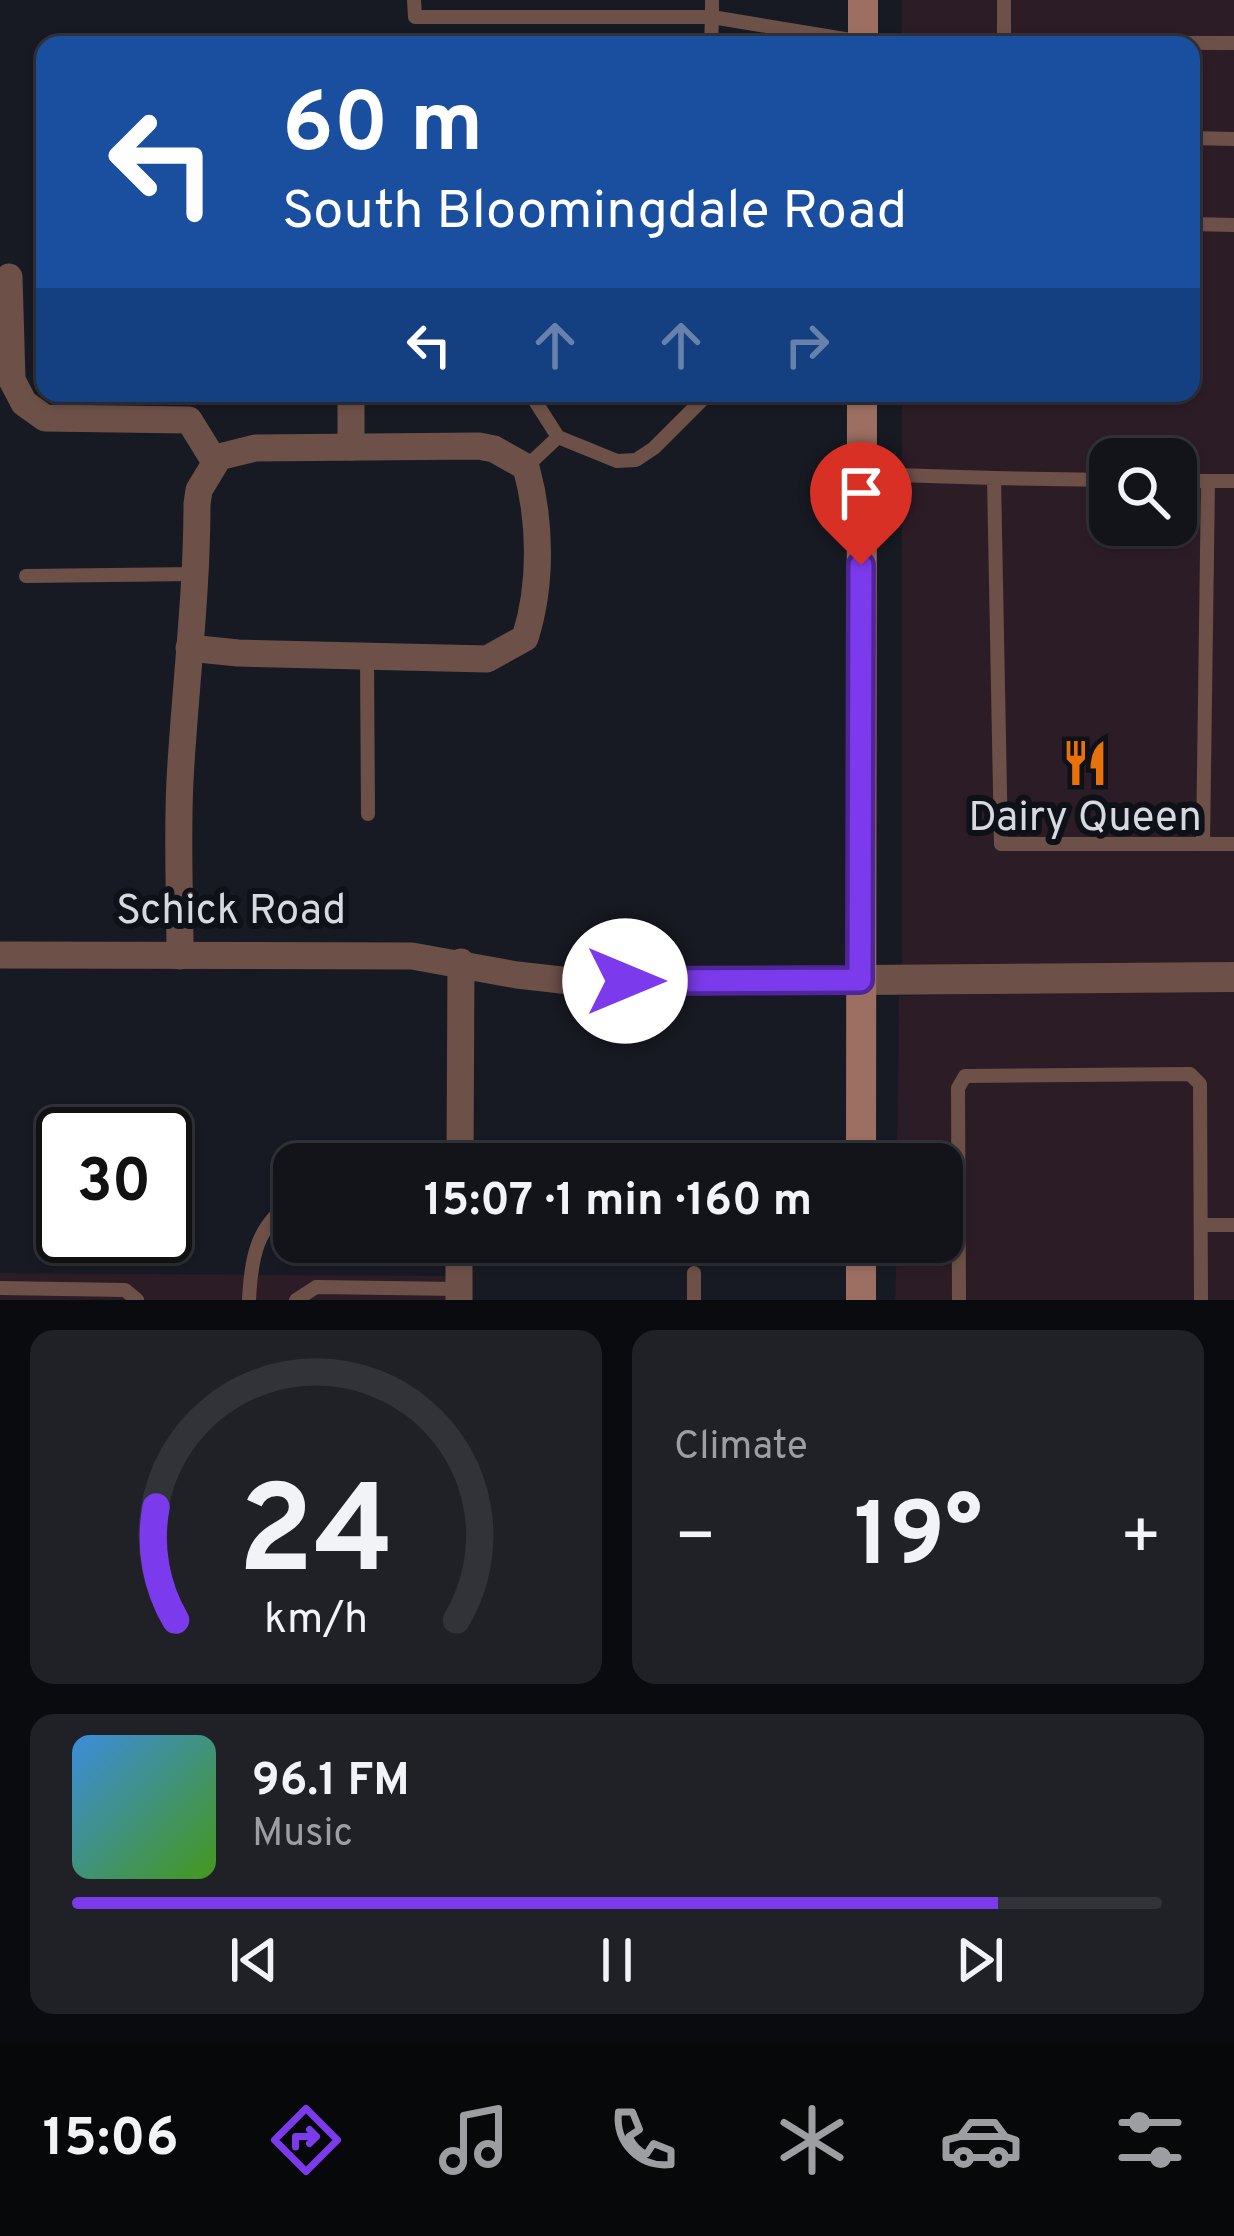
<!DOCTYPE html>
<meta charset="utf-8">
<style>
:root{--surface:#12141a;--page:#1f2127;--text:#f1f3f6;--muted:#9c9ea2;--line:#313339;--accent:#7c3aed}
body{margin:0;font-family:Overpass,sans-serif;background:var(--page);color:var(--text);height:100vh;display:flex;flex-direction:column;font-size:45px;white-space:nowrap}
*{box-sizing:border-box;margin:0}
p{font-size:39px;color:var(--muted)}
.icon{flex:none;width:66px;height:66px;fill:none;stroke:currentColor;stroke-width:2;stroke-linecap:round;stroke-linejoin:round}
.map{position:relative;height:1300px;overflow:hidden}
.drawer{display:flex;flex-direction:column;gap:30px;padding:30px;background:#0a0b0e;flex:1}
.drawer>*{flex:none}
.top-card{position:absolute;left:36px;top:36px;width:1164px;height:366px;border-radius:24px;box-shadow:0 3px 9px #0004,0 0 0 3px var(--line);background:#1a4fa0;color:#fff;overflow:hidden}
.fabs{position:absolute;left:1089px;top:438px;display:grid;gap:24px}
.fabs a{display:grid;place-items:center;width:108px;height:108px;border-radius:24px;background:var(--surface);box-shadow:0 3px 9px #0004,0 0 0 3px var(--line);font-size:60px}
.speed{position:absolute;left:36px;top:1107px;display:flex;gap:24px;font-size:60px;font-weight:700;text-align:center}
.speed>*{display:grid;place-content:center;width:156px;height:156px;border-radius:50%;background:var(--surface);box-shadow:0 3px 9px #0004,0 0 0 3px var(--line);line-height:1}
.speed .limit{border:6px solid #111;border-radius:18px;background:#fff;color:#111}
.pin{position:absolute;display:grid;place-items:center;width:102px;height:102px;color:#fff;margin:-123px -51px;border-radius:50% 50% 50% 0;rotate:-45deg;box-shadow:0 0 12px #0007}
.pin .icon{rotate:45deg}
.me{position:absolute;width:132px;margin:-66px;rotate:90deg;stroke-linejoin:round;filter:drop-shadow(0 0 9px #0008)}
.turn{display:flex;align-items:center;gap:42px;height:252px;padding:0 48px;font-size:54px}
.turn .icon{width:156px;height:156px;stroke-width:2.5}
.turn b{display:block;font-size:84px;line-height:102px}
.lanes{display:flex;align-items:center;height:114px;padding:0 48px;background:#0003;justify-content:center;gap:60px;direction:ltr}
.lanes .off{opacity:.35}
.big{font-size:90px;font-weight:700;line-height:1.1}
.drawer .widget{flex:1;display:flex;flex-direction:column;justify-content:center;gap:18px;min-width:0;padding:0 42px;border-radius:24px;background:var(--page)}
.drawer .dial{align-items:center;gap:0}
.dial svg{height:312px;overflow:visible;fill:none;stroke:var(--line);stroke-width:7;stroke-linecap:round;text-anchor:middle}
.dial text{fill:var(--text);stroke:none}
.song{display:flex;align-items:center;gap:36px}
.cover{width:144px;height:144px;border-radius:18px;background:linear-gradient(135deg,hsl(210 70% 55%),hsl(100 70% 35%))}
.played{height:12px;border-radius:6px;background:linear-gradient(90deg,var(--accent) 85%,var(--line) 85%)}
.keys{display:flex;justify-content:space-around;direction:ltr}
.heat{display:flex;justify-content:space-between;align-items:center;font-size:66px;direction:ltr}
.drawer .tiles{flex:1;display:grid;gap:30px;grid-template-columns:1fr 1fr}
.widget:last-child{grid-column:span 2}
.trip{position:absolute;left:273px;top:1143px;width:690px;height:120px;border-radius:24px;background:var(--surface);box-shadow:0 3px 9px #0004,0 0 0 3px var(--line);font-weight:700;line-height:120px;text-align:center}
.tab-bar{display:flex;height:192px;justify-content:space-around;align-items:center;background:#07080a;color:var(--muted)}
.tab-bar .icon{width:84px;height:84px}
.tab-bar .current{color:var(--accent)}
.tab-bar b{font-size:54px;color:var(--text)}
.map>svg:first-child{display:block}
.commercial{fill:#2c1c26;fill-rule:evenodd}
.lines{fill:none;stroke-linecap:round;stroke-linejoin:round}
.service{stroke:#6d5149;stroke-width:14}
.minor{stroke:#6d5149;stroke-width:27}
.tertiary{stroke:#6d5149;stroke-width:30}
.secondary{stroke:#9c6f62;stroke-width:30}
.route-casing{stroke:#51269a;stroke-width:30}
.route{stroke:#7c3aed;stroke-width:21}
.labels{text-anchor:middle;dominant-baseline:central;stroke-width:12;stroke-linejoin:round;paint-order:stroke}
.poi-label{font-size:42px;fill:#d7d9df;stroke:#0f1119}
.street-label{font-size:42px;fill:#d7d9df;stroke:#0f1119}
</style>
<div class="map">
<svg width="1234" height="1300" viewBox="0 0 1234 1300">
<rect width="100%" height="100%" fill="#181a23"/>
<g class="commercial">
<path d="M902,0H1234V965L902,972V393H1191V45H902ZM1110,459H1176V525H1110Z"/>
<path d="M1234,990V1300H895L897,1242H942V1164H897L899,996Z"/>
<path d="M0,1273L447,1276V1300H0Z"/>
</g>
<g class="lines">
<g class="service">
<path d="M414,0L415,17H712V0"/>
<path d="M1004,40V0"/>
<path d="M711,45L712,17L863,42L1234,43"/>
<path d="M1191,138L1234,139"/>
<path d="M1191,224L1234,225"/>
<path d="M530,393L558,437L617,461L636,460L654,448L709,393"/>
<path d="M526,467L558,437"/>
<path d="M862,474L994,478L1001,844H1234"/>
<path d="M994,478L1110,480"/>
<path d="M1176,481H1234"/>
<path d="M26,576L196,574"/>
<path d="M367,657L368,814"/>
<path d="M1203,844L1208,481"/>
<path d="M1201,1225H1234"/>
<path d="M694,1273V1300"/>
<path d="M0,1288L125,1290L137,1300"/>
<path d="M249,1300C251,1259 256,1225 294,1201"/>
<path d="M296,1300L316,1287L459,1289"/>
<path d="M959,1300L958,1088L965,1076L1190,1074L1200,1084L1201,1300"/>
</g>
<g class="minor">
<path d="M9,277L12,380L24,403L45,418L189,420L215,462"/>
<path d="M351,393V447"/>
<path d="M0,955L412,956L517,975L579,982L860,980"/>
<path d="M180,956C180,897 177,838 180,780C185,688 197,596 197,504L199,490L219,457L255,448L479,446L494,449L526,467C541,522 542,584 525,638L487,659L238,653L189,648"/>
<path d="M460,1164L461,962"/>
<path d="M459,1300V1242"/>
</g>
<path class="tertiary" d="M860,980L1234,977"/>
<g class="secondary">
<path d="M863,45V0"/>
<path d="M861,1164L862,393"/>
<path d="M861,1242V1300"/>
</g>
</g>
<g class="lines">
<defs>
<path id="route" d="M625,981L860,980L861,565"/>
</defs>
<use href="#route" class="route-casing"/>
<use href="#route" class="route"/>
</g>
<defs>
<symbol id="restaurant-bare" viewBox="-9 -9 18 18"><path d="M-5-6h1v4h1v-4h1v4h1v-4h1v5L-1.5 .5V6h-2V.5L-5-1ZM5-6V6H3V1.5H1.5Q1.5-4 5-6Z" fill="#e8710a" stroke="#0f1119" stroke-width="2.5" paint-order="stroke"/></symbol>
</defs>
<g fill-rule="evenodd">
<use href="#restaurant-bare" x="1052" y="730" width="66" height="66"/>
</g>
<g class="labels">
<g class="poi-label">
<text x="1085" y="819">Dairy Queen</text>
</g>
<g class="street-label">
<text x="231" y="912">Schick Road</text>
</g>
</g>
</svg>
<div class="fabs">
<a><svg class="icon" aria-label="search" viewBox="0 0 24 24"><circle cx="10" cy="10" r="6"/><path d="M15 15l6 6"/></svg></a>
</div>
<div class="speed"><div class="limit">30</div></div>
<div class="pin" style="left:861px;top:565px;background:#d93025"><svg class="icon" aria-label="arrive" viewBox="0 0 24 24"><path d="M6 21V4h12l-3 4 3 4H6"/></svg></div>
<svg class="me" style="left:625px;top:981px" viewBox="-20 -20 40 40"><circle r="19" fill="#fff"/><path d="M0-13L10 11 0 6-10 11z" fill="#7c3aed"/></svg>
<div class="trip">15:07 · 1 min · 160 m</div>
<div class="top-card">
<div class="turn"><svg class="icon" aria-label="left" viewBox="0 0 24 24"><path d="M17 20v-9H6M10 6l-5 5 5 5"/></svg><div><b>60 m</b>South Bloomingdale Road</div></div>
<div class="lanes"><svg class="icon" aria-label="left" viewBox="0 0 24 24"><path d="M17 20v-9H6M10 6l-5 5 5 5"/></svg><svg class="icon off" aria-label="ahead" viewBox="0 0 24 24"><path d="M12 20V5M6 11l6-6 6 6"/></svg><svg class="icon off" aria-label="ahead" viewBox="0 0 24 24"><path d="M12 20V5M6 11l6-6 6 6"/></svg><svg class="icon off" aria-label="right" viewBox="0 0 24 24"><path d="M7 20v-9h11M14 6l5 5-5 5"/></svg></div>
</div>
</div>
<section class="drawer">
<div class="tiles">
<div class="widget dial"><svg viewBox="0 0 100 80">
<path d="M14 69A42 42 0 1 1 86 69"/>
<path d="M14 69A42 42 0 0 1 9 40" stroke="#7c3aed"/>
<text x="50" y="56" font-size="32" font-weight="700">24</text>
<text x="50" y="72" font-size="11">km/h</text>
</svg></div>
<div class="widget"><p>Climate</p>
<div class="heat"><a>−</a><b class="big">19°</b><a>+</a></div>
</div>
<div class="widget">
<div class="song"><i class="cover"></i><div><b>96.1 FM</b><p>Music</p></div></div>
<div class="played"></div>
<div class="keys"><svg class="icon" aria-label="previous" viewBox="0 0 24 24"><path d="M18 5L8 12l10 7zM5 5v14"/></svg><svg class="icon" aria-label="pause" viewBox="0 0 24 24"><path d="M8 5v14M16 5v14"/></svg><svg class="icon" aria-label="next" viewBox="0 0 24 24"><path d="M6 5l10 7-10 7zM19 5v14"/></svg></div>
</div>
</div>
</section>
<nav class="tab-bar">
<b>15:06</b>
<svg class="icon current" aria-label="directions" viewBox="0 0 24 24"><path d="M12 3l9 9-9 9-9-9zM9 14v-3h6M13 9l2 2-2 2"/></svg>
<svg class="icon" aria-label="music" viewBox="0 0 24 24"><path d="M9 18V5l10-2v13"/><circle cx="6" cy="18" r="3"/><circle cx="16" cy="16" r="3"/></svg>
<svg class="icon" aria-label="phone" viewBox="0 0 24 24"><path d="M5 4h4l2 5-3 2q2 4 5 5l2-3 5 2v4C11 20 4 13 5 4z"/></svg>
<svg class="icon" aria-label="climate" viewBox="0 0 24 24"><path d="M12 3v18M4 7l16 10M4 17L20 7"/></svg>
<svg class="icon" aria-label="car" viewBox="0 0 24 24"><path d="M5 17H2v-5l4-1 3-4h7l3 4 3 1v5h-3M9 17h6M6 11h13"/><circle cx="7" cy="17" r="2"/><circle cx="17" cy="17" r="2"/></svg>
<svg class="icon" aria-label="filters" viewBox="0 0 24 24"><path d="M4 7h16M4 17h16"/><circle cx="9" cy="7" r="2"/><circle cx="15" cy="17" r="2"/></svg>
</nav>
